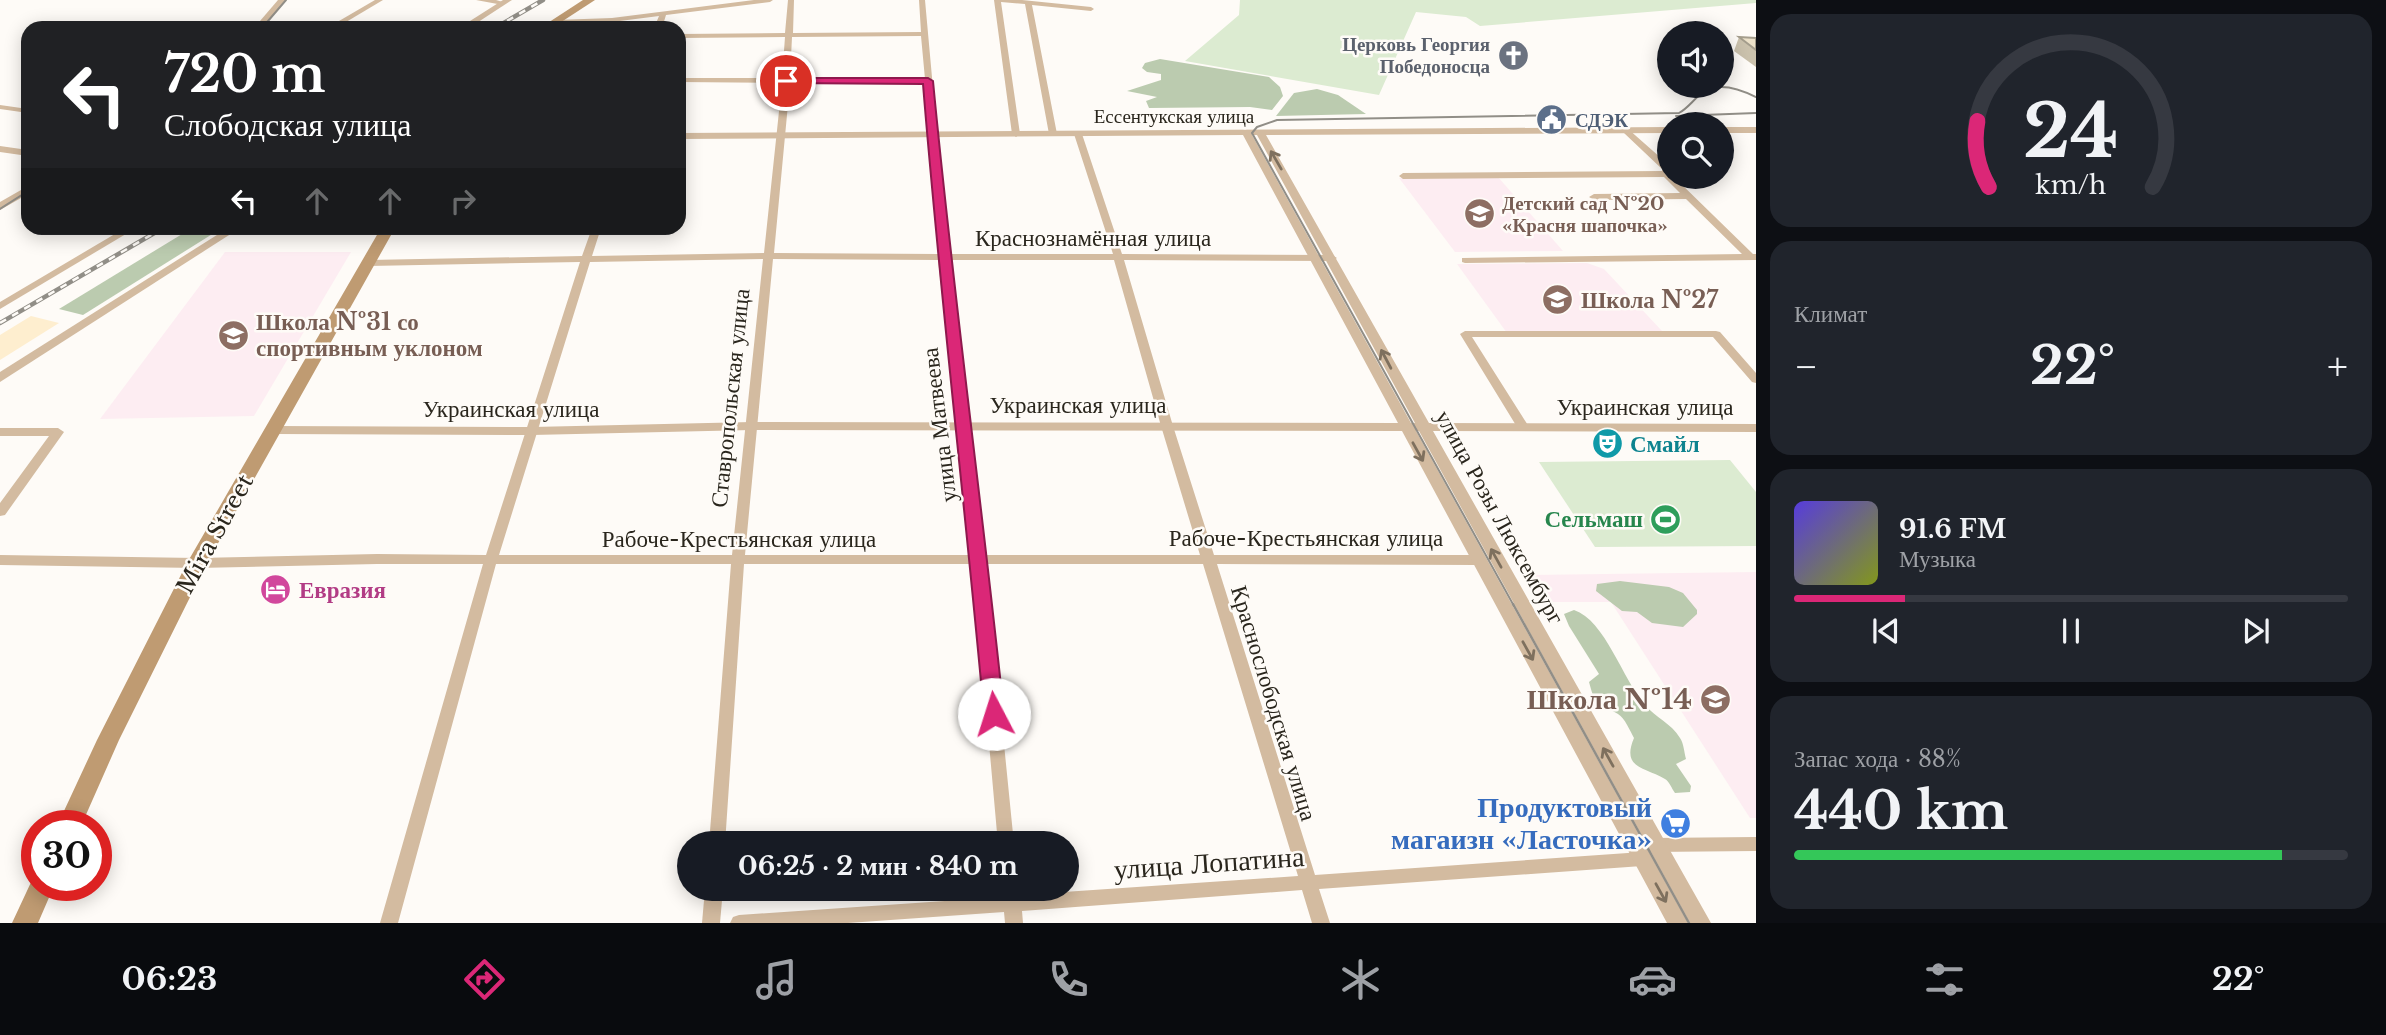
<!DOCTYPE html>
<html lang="ru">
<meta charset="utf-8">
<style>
:root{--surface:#171b24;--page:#20242c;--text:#f1f3f6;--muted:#9ea1a6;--line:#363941;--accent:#db2777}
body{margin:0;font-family:"Libre Baskerville",serif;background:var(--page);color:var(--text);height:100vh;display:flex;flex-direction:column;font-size:26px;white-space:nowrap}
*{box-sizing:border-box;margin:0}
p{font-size:23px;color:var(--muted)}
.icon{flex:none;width:38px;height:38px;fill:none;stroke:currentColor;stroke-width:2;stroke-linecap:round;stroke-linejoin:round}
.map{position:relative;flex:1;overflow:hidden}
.details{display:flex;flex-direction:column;gap:14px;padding:14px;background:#0d0f14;width:630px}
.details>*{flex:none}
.hud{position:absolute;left:21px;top:21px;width:665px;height:214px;border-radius:21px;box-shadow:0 4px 18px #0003;background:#202124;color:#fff;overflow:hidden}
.fabs{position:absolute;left:1657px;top:21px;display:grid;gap:14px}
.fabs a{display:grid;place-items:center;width:77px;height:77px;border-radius:50%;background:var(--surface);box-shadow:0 4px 18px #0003;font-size:35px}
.speed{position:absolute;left:21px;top:810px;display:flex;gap:14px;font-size:35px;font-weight:700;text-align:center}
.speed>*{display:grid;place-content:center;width:91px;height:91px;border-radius:50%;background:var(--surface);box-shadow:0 4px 18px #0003;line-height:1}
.speed .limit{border:10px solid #d22;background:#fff;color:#111}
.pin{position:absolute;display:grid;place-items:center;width:60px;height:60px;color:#fff;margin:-30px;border:4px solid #fff;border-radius:50%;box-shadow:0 2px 7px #0007}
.me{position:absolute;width:77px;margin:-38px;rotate:355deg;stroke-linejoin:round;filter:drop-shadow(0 0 5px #0008)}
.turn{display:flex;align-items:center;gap:24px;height:147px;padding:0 28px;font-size:32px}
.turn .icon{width:91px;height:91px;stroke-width:2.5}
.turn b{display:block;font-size:49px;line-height:60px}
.lanes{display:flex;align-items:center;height:66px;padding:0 28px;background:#0003;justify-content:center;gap:35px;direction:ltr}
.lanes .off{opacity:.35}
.big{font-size:52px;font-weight:700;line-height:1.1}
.details .widget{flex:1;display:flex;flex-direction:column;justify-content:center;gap:10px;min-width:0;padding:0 24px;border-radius:21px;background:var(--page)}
.details .dial{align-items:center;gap:0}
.dial svg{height:182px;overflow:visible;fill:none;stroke:var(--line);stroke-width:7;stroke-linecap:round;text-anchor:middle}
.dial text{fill:var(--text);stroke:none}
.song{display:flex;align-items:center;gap:21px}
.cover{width:84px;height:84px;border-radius:10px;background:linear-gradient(135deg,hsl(250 70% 55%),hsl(70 70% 35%))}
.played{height:7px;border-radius:4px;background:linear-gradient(90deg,var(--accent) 20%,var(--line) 20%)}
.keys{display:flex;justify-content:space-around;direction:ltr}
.heat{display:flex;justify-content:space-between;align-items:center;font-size:38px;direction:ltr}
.charge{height:10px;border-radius:5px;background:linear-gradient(90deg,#34c759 88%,var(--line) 0)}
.trip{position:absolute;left:677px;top:831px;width:402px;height:70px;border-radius:35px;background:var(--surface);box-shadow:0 4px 18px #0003;font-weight:700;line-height:70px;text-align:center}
.dock{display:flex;height:112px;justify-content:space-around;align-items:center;background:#090b0e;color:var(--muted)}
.dock .icon{width:49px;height:49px}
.dock .selected{color:var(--accent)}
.dock b{font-size:32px;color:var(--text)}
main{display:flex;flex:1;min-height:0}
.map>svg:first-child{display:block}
.built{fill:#feeecf}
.education{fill:#fdedf2}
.green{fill:#dcebd1}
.forest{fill:#bbcbaf}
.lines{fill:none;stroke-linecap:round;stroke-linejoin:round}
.minor{fill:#d3bba0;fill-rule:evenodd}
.tertiary{fill:#d3bba0;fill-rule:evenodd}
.secondary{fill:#bf9b72;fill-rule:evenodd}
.tram-far1{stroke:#918e87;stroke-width:2}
.tram{stroke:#918e87;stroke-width:2.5}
.rail-casing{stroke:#918e87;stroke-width:4.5}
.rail{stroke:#fefbf7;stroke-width:2.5;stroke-dasharray:7;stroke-linecap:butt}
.wall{fill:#cbc2ad}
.building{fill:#ece1c9;stroke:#a59e8d;stroke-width:2}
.oneway{stroke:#7e705e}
.route{fill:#db2777;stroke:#8e194d;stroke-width:2}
.labels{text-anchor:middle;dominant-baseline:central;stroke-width:5;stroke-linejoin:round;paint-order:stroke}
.far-worship-label{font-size:19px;font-weight:bold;fill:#5b616d;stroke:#fefbf7;text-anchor:end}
.far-street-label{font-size:19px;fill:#2a261d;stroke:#fefbf7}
.far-service-label{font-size:19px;font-weight:bold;fill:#4e5e75;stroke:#fefbf7;text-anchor:start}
.far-education-label{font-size:19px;font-weight:bold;fill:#785e54;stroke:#fefbf7;text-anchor:start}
.street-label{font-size:23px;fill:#2a261d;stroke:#fefbf7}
.education-label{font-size:23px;font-weight:bold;fill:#785e54;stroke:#fefbf7;text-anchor:start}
.culture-label{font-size:23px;font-weight:bold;fill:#0d838f;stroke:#fefbf7;text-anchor:start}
.leisure-label{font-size:23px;font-weight:bold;fill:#27864d;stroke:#fefbf7;text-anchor:end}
.hotel-label{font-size:23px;font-weight:bold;fill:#b23c85;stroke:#fefbf7;text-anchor:start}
.near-education-label{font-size:28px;font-weight:bold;fill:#785e54;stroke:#fefbf7;text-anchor:end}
.near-shop-label{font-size:28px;font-weight:bold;fill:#366cbe;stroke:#fefbf7;text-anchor:end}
.near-street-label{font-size:28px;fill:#2a261d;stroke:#fefbf7}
</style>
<main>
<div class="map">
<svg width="1756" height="923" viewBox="0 0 1756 923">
<rect width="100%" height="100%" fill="#fefbf7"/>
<path class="built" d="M31,316L59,323L0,360V335Z"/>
<g class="education">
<path d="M1498,177L1563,251L1455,252L1399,178Z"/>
<path d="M225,252H351L254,416L100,419Z"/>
<path d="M1587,263L1604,269L1662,331L1507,333L1457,264Z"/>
<path d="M1756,572V818H1750L1611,602H1544L1529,575Z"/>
</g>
<g class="green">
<path d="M1240,0H1756V3L1480,26L1466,17L1416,12L1379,95L1185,61L1239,15Z"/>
<path d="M1730,460L1756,492V546L1595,547L1539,462Z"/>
</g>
<g class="forest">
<path d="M1160,59L1269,77L1280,87L1283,96L1272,110L1250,107L1149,108L1146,101L1157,97L1127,91L1161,80V74L1147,72L1142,68L1145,63Z"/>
<path d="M1317,89L1338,95L1366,114L1276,116L1294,93Z"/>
<path d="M192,228H222L83,315L59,309Z"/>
<path d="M1620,581L1669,587L1683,593L1697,610V614L1683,627L1652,623L1637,612L1622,611L1596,591L1597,584Z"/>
<path d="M1574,610C1605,620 1623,680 1645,705C1656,718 1671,723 1680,738C1684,744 1684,752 1686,759L1676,764L1691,786L1690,792L1675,793C1672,789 1669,781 1665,779C1645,767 1621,769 1634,738C1630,731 1625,718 1618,714C1596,701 1597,711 1589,682L1599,674L1569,626L1564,614Z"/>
</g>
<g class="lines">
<g class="minor">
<path d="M375,0H383L336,28H327Z"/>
<path d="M476,0H496L506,3L503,5Z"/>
<path d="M754,0H773L770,2L666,15L662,28H654L659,16L612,22L556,24L552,22L556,20L612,18Z"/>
<path d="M788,0H794L793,33L921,32L919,0H925L948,254H1113L1074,134L1078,131L1082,134L1122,254L1332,255L1337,258L1332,261L1124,260L1173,426L1214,555H1478L1483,557L1485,560L1483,563L1478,565L1217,564L1315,875L1642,852L1648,854L1650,859L1648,864L1642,866L1319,889L1330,923H1312L1302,890L1022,911L1023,923H1005L1004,912L848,923H730L733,917L739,915L1003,897L1002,889H1020V895L1298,876L1203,564H986L1014,844H998L973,564H744L725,844H709L731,564H496L398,923H380L483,564H377L197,568L0,565V555L197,558L377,554L486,555L580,262L369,266L364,263L369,260L582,256L592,228H601L592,256L764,253L782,83L679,82V78H782L785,37L679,38V34L785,33ZM921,36L925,79L790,78L792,37ZM790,83H925L938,254L774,253ZM763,259L732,555H499L590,262ZM773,259L938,260L972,555H745ZM948,260H1114L1161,426L1200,555H985Z"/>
<path d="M994,0H1022L1091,7L1094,9L1091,11L1032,5L1057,134L1056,136L1049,134L1025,4L1001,2L1020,134L1016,137L1012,134Z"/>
<path d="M0,105L28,109V113L0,109Z"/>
<path d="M1627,128L1670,166V177H1674L1753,254H1756V260L1465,263L1462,262V258L1742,254L1686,199L1594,200L1589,197L1594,194L1680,193L1664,177L1403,179L1399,176L1403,173L1662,171V169L1624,133V129Z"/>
<path d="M0,146L28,150V156L0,152Z"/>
<path d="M125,228H136L0,309V302Z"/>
<path d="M1465,331H1716L1720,332L1756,373V383L1752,382L1713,337H1472L1529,427L1523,431L1517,427L1460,334Z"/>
<path d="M0,428H58L64,432L5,515L0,516V503L49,436H0Z"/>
<path d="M1756,837V851L1652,852L1646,850L1644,845L1646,840L1652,838Z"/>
<path d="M705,889H723L720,923H702Z"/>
</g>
<g class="tertiary">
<path d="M278,0H286L262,28H254Z"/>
<path d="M503,0H512L469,28H459Z"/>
<path d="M1670,127V133L1266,135L1429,423L1756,424V432L1433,431L1711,923H1690L1419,431H1416L1688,923H1667L1402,431L752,430L532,435L275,434L268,430L275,426L532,427L752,422L1398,423L1243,135L679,139V133ZM1252,135H1257L1415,423H1411Z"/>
<rect x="1722" y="127" width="34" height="6"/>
<path d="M28,186V194L0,210V202Z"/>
<path d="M228,228H240L0,382V372Z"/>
</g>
<g class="secondary">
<path d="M583,0H595L552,28H540Z"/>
<path d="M381,228H395L207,563L119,740L81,826H57L97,740L187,563Z"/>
<path d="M37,877V886H54L38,923H12L33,878Z"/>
</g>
<g class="tram-far1">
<path d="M262,28L286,0"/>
<path d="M1676,116L1756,113"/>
<path d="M0,209L28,191"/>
<path d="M1514,606L1252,133L1257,127L1277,120L1679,113C1688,108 1693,100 1701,94C1716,81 1740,89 1756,97"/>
</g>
<path class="tram" d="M1513,604L1689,923"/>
<defs>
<g id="rail">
<path d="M495,28L543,0"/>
<path d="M0,323L163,228"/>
</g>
</defs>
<use href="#rail" class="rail-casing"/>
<use href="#rail" class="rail"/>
</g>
<path class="wall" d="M1739,37L1756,38V67L1734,51Z"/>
<path class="building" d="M1739,37L1756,38V50Z"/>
<defs><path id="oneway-shaft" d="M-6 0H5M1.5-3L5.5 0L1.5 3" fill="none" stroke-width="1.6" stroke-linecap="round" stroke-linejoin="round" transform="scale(1.75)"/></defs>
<g class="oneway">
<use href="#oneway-shaft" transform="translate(1276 160) rotate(-120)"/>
<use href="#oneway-shaft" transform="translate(1386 359) rotate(-118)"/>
<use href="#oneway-shaft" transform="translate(1418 452) rotate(61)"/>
<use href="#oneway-shaft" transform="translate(1496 558) rotate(-119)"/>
<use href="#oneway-shaft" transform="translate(1528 651) rotate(61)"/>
<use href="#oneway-shaft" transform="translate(1608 757) rotate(-119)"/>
<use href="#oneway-shaft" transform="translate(1661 893) rotate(61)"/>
</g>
<path class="route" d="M786,78H928L933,81C953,293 982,503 1004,714L1001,720L994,722L987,720L984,714C965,504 940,295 923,84L783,83V79Z"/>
<defs>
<symbol id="church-disc" viewBox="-11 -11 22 22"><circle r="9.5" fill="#6b7280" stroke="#fefbf7"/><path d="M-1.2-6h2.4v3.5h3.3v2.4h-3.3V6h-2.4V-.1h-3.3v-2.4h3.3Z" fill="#fff"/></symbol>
<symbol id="civic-disc" viewBox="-11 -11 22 22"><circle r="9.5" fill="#5c6f8a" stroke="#fefbf7"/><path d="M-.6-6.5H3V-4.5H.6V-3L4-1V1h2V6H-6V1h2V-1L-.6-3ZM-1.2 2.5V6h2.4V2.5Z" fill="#fff"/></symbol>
<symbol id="school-disc" viewBox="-11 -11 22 22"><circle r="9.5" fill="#8d6e63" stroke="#fefbf7"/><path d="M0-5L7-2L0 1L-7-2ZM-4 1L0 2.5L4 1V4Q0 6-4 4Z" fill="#fff"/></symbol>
<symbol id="theatre-disc" viewBox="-11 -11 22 22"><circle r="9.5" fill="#0f9aa8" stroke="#fefbf7"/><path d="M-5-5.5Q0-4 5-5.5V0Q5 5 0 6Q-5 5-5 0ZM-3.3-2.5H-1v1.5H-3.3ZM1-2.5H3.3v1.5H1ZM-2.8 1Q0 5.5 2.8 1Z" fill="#fff"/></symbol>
<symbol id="stadium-disc" viewBox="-11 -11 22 22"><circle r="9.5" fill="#2e9e5b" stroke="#fefbf7"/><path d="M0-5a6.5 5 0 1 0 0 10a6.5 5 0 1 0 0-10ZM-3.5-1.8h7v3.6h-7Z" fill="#fff"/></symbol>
<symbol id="hotel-disc" viewBox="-11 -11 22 22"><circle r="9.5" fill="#d1479c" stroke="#fefbf7"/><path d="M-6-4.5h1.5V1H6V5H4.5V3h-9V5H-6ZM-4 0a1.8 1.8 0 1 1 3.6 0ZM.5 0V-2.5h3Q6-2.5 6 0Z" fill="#fff"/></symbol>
<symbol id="supermarket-disc" viewBox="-11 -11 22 22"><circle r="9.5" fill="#3f7fe0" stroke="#fefbf7"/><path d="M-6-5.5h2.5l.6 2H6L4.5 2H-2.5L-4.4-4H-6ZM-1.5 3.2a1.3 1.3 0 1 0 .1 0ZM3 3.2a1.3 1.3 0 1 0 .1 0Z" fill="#fff"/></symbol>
</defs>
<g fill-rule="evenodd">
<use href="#church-disc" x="1496" y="38" width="35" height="35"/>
<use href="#civic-disc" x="1534" y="102" width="35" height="35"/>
<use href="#school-disc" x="1462" y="196" width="35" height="35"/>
<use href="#school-disc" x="1540" y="282" width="35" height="35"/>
<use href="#school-disc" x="216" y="318" width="35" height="35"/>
<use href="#theatre-disc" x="1590" y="426" width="35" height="35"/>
<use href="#stadium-disc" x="1648" y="502" width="35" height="35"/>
<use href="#hotel-disc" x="258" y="572" width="35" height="35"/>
<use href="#school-disc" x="1698" y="682" width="35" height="35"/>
<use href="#supermarket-disc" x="1658" y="806" width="35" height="35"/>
</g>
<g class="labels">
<g class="far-worship-label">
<text x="1490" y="44">Церковь Георгия<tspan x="1490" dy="22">Победоносца</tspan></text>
</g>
<g class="far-street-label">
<text x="1174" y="116">Ессентукская улица</text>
</g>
<g class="far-service-label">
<text x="1575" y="120">СДЭК</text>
</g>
<g class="far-education-label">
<text x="1502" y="203">Детский сад №20<tspan x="1502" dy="22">«Красня шапочка»</tspan></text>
</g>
<g class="street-label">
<text x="1093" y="238">Краснознамённая улица</text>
<text transform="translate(730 398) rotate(-84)">Ставропольская улица</text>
<text x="1078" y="405">Украинская улица</text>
<text x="1645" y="407">Украинская улица</text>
<text x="511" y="409">Украинская улица</text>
<text transform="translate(939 425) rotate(-97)">улица Матвеева</text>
<text transform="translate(1500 517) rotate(61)">улица Розы Люксембург</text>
<text transform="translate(215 534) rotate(-61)">Mira Street</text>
<text x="1306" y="538">Рабоче-Крестьянская улица</text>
<text x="739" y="539">Рабоче-Крестьянская улица</text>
<text transform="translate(1274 703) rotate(73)">Краснослободская улица</text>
</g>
<g class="education-label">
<text x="1581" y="300">Школа №27</text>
<text x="256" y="322">Школа №31 со<tspan x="256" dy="26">спортивным уклоном</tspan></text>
</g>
<g class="culture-label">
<text x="1630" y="444">Смайл</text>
</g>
<g class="leisure-label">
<text x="1643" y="519">Сельмаш</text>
</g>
<g class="hotel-label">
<text x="299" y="590">Евразия</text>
</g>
<g class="near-education-label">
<text x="1692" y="699">Школа №14</text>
</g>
<g class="near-shop-label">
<text x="1652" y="807">Продуктовый<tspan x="1652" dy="32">магаизн «Ласточка»</tspan></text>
</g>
<g class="near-street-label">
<text transform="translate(1209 863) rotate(-4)">улица Лопатина</text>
</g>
</g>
</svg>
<div class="fabs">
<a><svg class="icon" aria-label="sound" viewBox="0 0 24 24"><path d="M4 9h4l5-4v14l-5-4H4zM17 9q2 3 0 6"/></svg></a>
<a><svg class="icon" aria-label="search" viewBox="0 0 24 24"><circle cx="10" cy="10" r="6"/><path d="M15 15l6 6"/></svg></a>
</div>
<div class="speed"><div class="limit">30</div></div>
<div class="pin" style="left:786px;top:81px;background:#d93025"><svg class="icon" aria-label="arrive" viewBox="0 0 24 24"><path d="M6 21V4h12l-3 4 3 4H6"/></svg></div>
<svg class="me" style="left:994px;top:714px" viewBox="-20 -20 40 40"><circle r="19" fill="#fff"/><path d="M0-13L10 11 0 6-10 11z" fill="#db2777"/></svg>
<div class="trip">06:25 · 2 мин · 840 m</div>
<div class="hud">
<div class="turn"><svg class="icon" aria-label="left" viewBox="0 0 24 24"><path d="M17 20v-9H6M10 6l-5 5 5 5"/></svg><div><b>720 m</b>Слободская улица</div></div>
<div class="lanes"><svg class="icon" aria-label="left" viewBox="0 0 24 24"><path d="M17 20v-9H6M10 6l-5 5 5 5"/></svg><svg class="icon off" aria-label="ahead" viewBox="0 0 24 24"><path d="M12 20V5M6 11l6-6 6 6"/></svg><svg class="icon off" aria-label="ahead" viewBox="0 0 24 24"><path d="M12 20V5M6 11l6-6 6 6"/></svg><svg class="icon off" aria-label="right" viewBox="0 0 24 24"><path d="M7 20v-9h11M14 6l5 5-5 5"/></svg></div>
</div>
</div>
<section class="details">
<div class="widget dial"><svg viewBox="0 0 100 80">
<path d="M14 69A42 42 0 1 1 86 69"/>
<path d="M14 69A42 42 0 0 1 9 40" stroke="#db2777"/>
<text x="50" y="56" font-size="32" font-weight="700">24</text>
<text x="50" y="72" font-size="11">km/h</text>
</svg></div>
<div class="widget"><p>Климат</p>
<div class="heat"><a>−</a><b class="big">22°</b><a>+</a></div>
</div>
<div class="widget">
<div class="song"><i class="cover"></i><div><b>91.6 FM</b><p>Музыка</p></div></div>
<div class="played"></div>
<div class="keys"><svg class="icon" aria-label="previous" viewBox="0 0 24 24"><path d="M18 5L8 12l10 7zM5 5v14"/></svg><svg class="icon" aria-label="pause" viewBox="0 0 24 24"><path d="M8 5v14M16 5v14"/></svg><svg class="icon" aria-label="next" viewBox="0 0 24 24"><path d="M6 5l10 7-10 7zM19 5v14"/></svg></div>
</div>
<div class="widget"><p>Запас хода · 88%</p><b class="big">440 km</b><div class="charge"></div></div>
</section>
</main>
<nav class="dock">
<b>06:23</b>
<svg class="icon selected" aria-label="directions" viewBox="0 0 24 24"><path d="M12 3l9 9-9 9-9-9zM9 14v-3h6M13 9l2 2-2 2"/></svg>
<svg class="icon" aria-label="music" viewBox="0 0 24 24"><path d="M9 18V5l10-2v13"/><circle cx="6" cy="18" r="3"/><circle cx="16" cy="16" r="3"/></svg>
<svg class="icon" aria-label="phone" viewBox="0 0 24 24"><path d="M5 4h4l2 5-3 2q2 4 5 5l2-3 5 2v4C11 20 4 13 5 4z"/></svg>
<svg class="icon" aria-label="climate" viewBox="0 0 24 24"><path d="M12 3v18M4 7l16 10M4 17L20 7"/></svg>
<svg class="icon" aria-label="car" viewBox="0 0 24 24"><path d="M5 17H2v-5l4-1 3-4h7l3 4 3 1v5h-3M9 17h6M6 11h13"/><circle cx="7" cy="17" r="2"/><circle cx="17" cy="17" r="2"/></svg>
<svg class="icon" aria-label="filters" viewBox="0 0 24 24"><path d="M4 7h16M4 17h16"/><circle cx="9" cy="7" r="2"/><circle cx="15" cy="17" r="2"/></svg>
<b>22°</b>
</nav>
